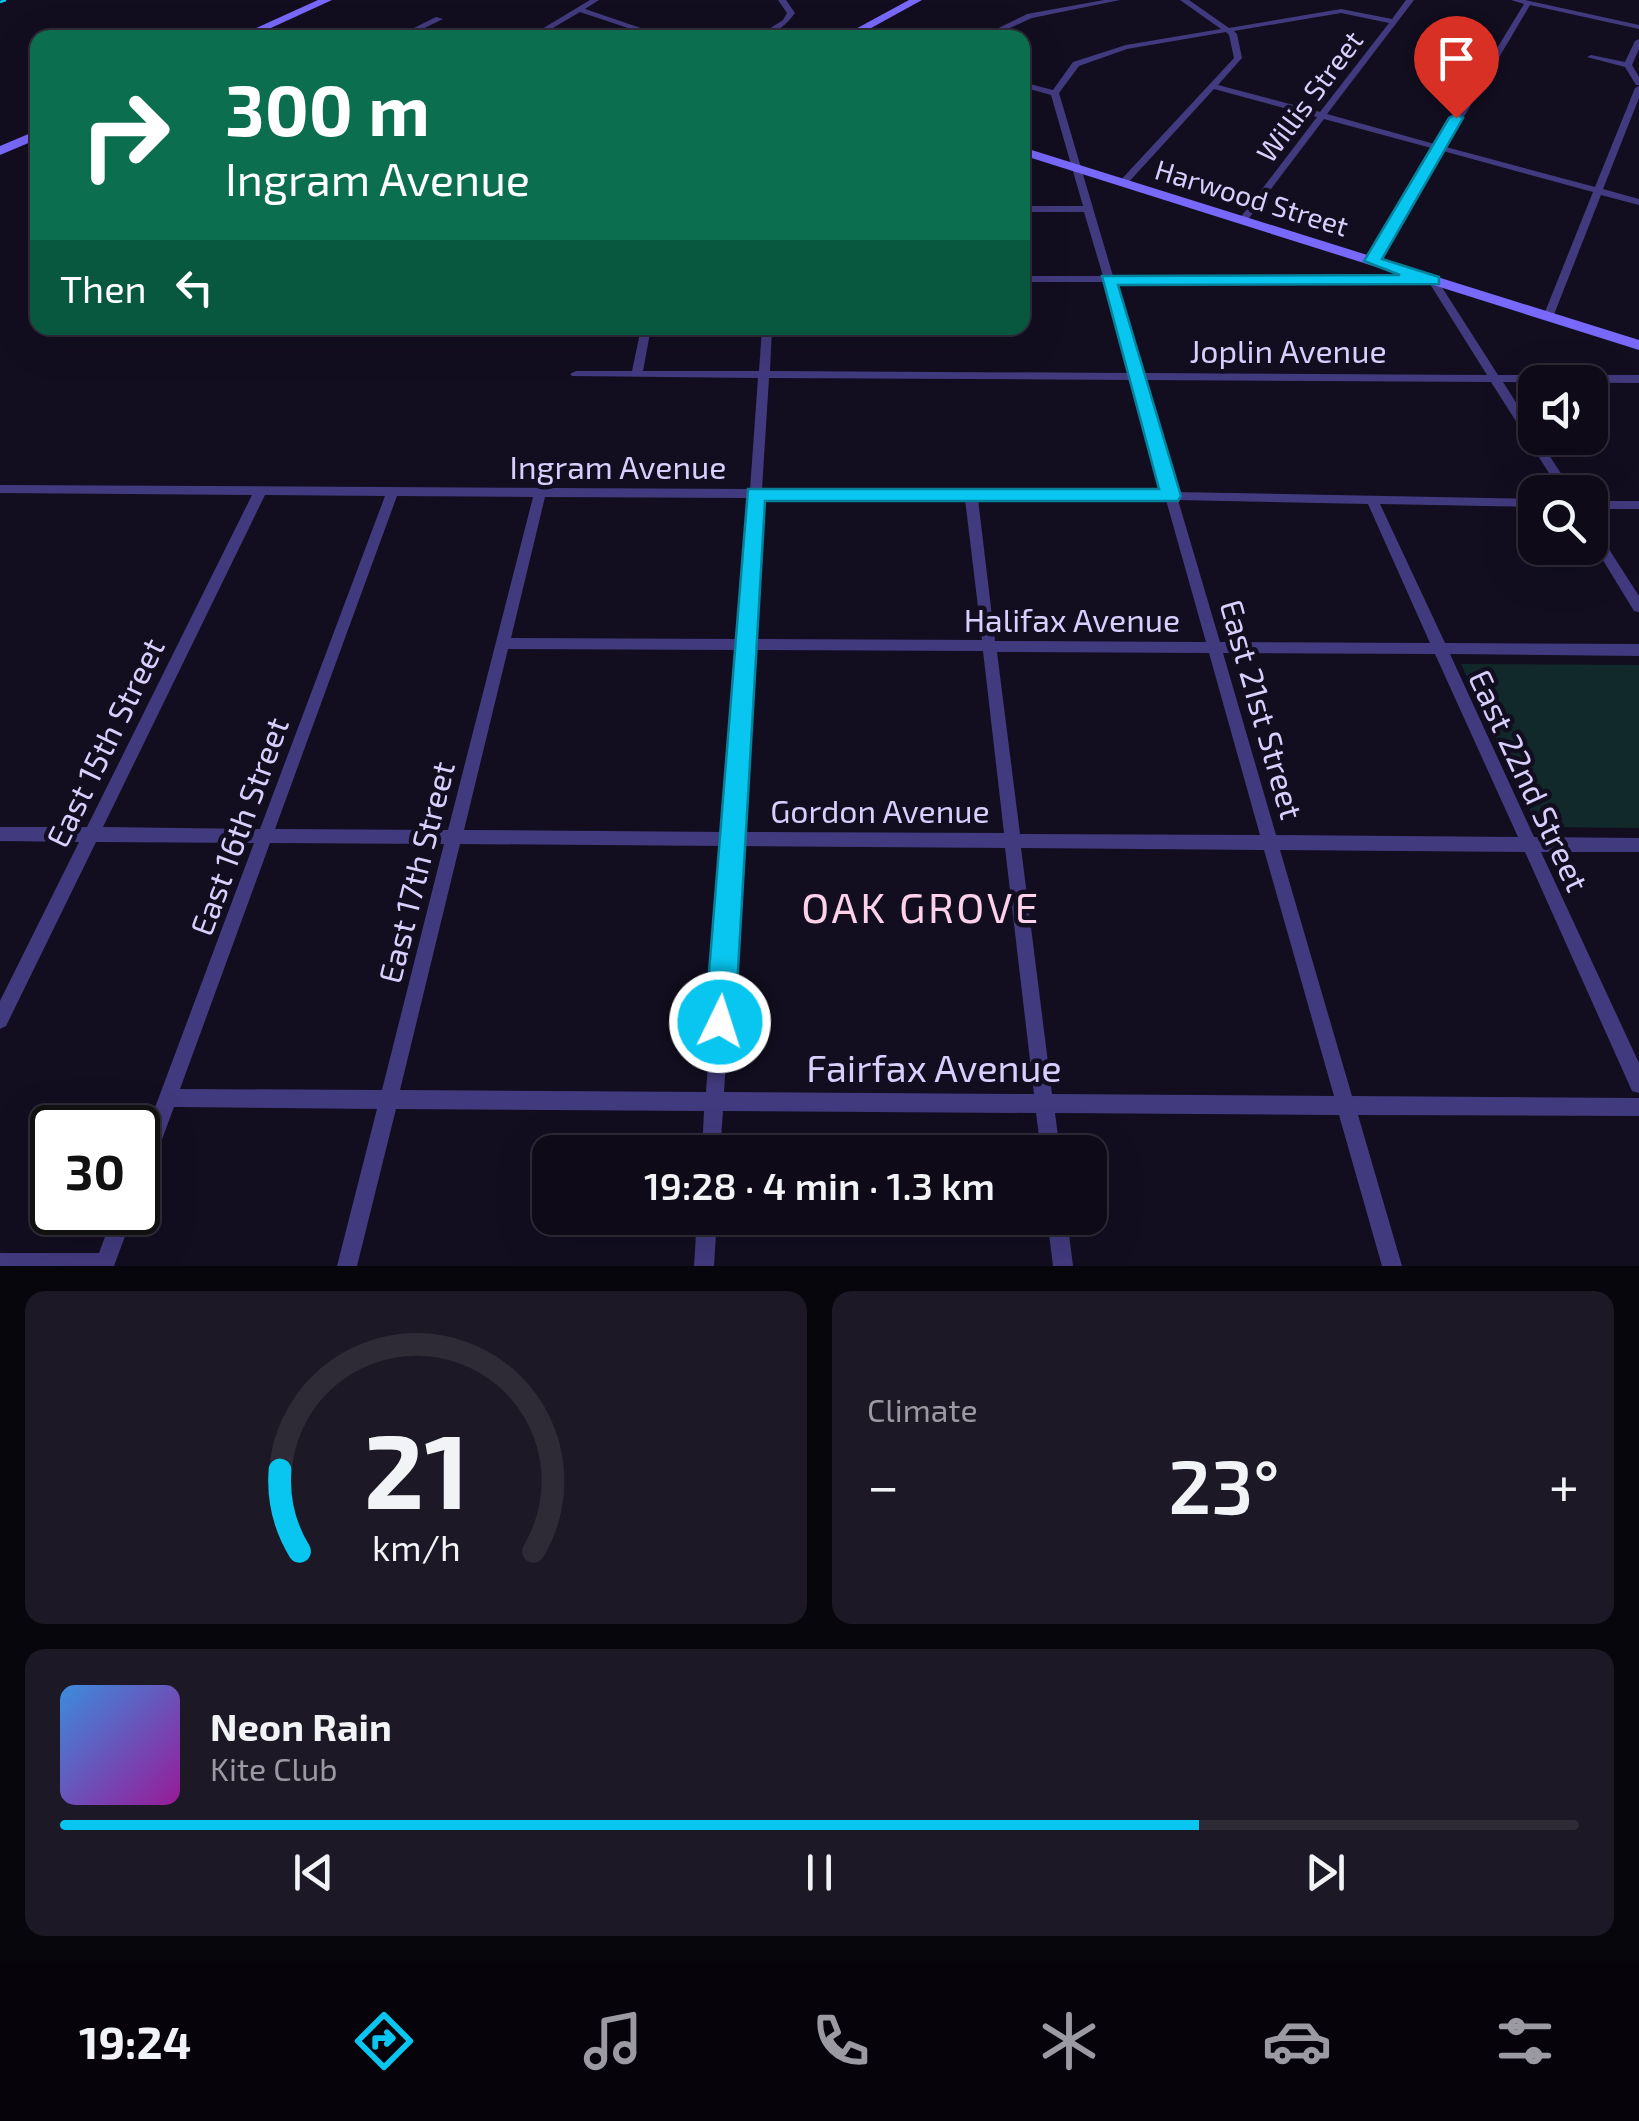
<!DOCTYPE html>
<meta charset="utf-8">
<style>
:root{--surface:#0e0a18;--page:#1c1825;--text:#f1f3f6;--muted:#9b9aa2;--line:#2e2b37;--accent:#08c6f0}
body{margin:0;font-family:"Exo 2",sans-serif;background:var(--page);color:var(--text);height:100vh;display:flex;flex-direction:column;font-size:38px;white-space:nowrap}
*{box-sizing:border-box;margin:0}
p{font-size:32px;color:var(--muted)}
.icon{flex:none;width:55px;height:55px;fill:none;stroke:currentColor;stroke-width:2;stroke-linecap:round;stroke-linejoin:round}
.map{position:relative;height:1266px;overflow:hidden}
.panel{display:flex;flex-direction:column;gap:25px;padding:25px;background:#08060d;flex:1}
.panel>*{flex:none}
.banner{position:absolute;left:30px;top:30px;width:1000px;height:305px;border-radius:20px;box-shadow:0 10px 40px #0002,0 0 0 2px var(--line);background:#0b6e4f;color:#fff;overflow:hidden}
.controls{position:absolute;left:1518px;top:365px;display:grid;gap:20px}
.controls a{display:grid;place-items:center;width:90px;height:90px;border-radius:20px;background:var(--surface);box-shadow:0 10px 40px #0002,0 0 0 2px var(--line);font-size:50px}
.speed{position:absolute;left:30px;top:1105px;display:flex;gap:20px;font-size:50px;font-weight:700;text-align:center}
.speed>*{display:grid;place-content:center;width:130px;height:130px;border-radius:50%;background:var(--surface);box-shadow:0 10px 40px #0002,0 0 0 2px var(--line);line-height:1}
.speed .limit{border:5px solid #111;border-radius:15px;background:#fff;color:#111}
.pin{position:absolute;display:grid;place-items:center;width:85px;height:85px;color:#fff;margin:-102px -42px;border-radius:50% 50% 50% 0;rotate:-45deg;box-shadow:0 0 10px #0007}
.pin .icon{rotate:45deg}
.me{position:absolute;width:110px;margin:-55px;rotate:4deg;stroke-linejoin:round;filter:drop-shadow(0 0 8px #0008)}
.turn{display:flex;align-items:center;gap:35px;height:210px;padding:0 30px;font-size:45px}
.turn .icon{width:130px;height:130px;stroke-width:2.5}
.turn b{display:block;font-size:70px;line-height:85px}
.then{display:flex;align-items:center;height:95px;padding:0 30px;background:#0003;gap:20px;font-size:38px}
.big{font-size:75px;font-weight:600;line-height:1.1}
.panel .widget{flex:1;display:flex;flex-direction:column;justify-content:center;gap:15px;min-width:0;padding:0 35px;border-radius:20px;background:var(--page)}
.panel .dial{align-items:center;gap:0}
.dial svg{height:260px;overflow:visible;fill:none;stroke:var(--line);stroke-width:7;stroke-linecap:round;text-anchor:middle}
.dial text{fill:var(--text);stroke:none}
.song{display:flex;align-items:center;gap:30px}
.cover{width:120px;height:120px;border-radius:15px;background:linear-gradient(135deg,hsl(210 70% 55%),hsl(300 70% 35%))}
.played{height:10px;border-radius:5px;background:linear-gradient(90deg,var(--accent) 75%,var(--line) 75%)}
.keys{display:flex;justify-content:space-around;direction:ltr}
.heat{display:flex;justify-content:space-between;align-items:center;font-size:55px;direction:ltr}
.panel .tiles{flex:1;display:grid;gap:25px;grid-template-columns:1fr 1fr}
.widget:last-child{grid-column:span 2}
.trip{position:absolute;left:532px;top:1135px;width:575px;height:100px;border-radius:20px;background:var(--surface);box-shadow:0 10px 40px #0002,0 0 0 2px var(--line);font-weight:600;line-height:100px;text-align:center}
.tabs{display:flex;height:160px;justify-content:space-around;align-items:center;background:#06040a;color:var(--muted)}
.tabs .icon{width:70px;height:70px}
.tabs .active{color:var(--accent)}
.tabs b{font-size:45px;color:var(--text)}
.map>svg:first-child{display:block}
.green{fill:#11292a}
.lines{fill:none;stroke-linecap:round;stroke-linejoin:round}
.street{fill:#423a7e;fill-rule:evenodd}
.secondary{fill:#7869fa;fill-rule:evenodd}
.rail{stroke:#08c6f0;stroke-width:2.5;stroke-dasharray:9 8;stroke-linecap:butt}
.route{fill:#08c6f0;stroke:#05819c;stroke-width:2.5}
.labels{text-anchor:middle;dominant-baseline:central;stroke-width:9;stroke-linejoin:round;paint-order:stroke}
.far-street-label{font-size:28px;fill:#d8cffd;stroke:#120e20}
.street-label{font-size:32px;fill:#d8cffd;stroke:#120e20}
.near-street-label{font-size:38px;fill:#d8cffd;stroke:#120e20}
.near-neighbourhood-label{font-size:42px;letter-spacing:2.5px;fill:#fdd1ea;stroke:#120e20}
</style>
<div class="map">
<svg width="1639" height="1266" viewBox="0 0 1639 1266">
<rect width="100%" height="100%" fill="#120e20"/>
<path class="green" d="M1461,664L1639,665V828L1538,827Z"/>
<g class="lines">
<g class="street">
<path d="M590,0H599L585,9L670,38H658L580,12L536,38H527Z"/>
<path d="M778,0H786L795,13C786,26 770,38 755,38L783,20L787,13Z"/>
<path d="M1104,0H1120L1032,18L988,38H978L1027,14Z"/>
<path d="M1180,0H1189L1229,28L1341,9L1392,19L1406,0H1414L1327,114L1438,145L1524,4L1511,0H1525L1639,25V29L1530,5L1446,147L1595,187L1635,88L1639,86V98L1603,189L1639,199V205L1601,195L1553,317L1548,320L1543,317L1593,192L1443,151L1377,261L1372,264L1367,261L1435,149L1324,119L1246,222H1240V218L1317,117L1214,89L1126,185L1118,183L1234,58L1229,35L1226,32L1127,49L1079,66L1059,93L1113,276L1433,278L1438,281L1498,375H1639V383L1503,382L1535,432V438H1538L1573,492H1561L1491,382L1143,380L1176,492L1535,499V507L1380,504L1445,643L1639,644V656L1450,654L1534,837L1639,838V852H1541L1639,1063V1093L1632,1091L1525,852L1280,850L1352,1096L1639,1098V1116L1358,1115L1402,1266H1382L1339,1115L1055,1113L1060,1152H1041L1036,1113L723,1111L720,1152H702L704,1111L396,1109L357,1266H337L377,1109L174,1107L145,1185L138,1188V1153L254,843L96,842L6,1026L0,1029V1001L79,842L0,841V827H87L252,495L0,493V485L750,489L758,378L572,376L570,374L576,371H632L641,328H651L643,371H759L762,328H772L770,371L1130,373L1104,282H1022V276H1103L1084,212H1022V206H1083L1051,95L1022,87V82L1053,90L1073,62L1126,45L1221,29ZM1341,13L1389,23L1320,112L1218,85L1242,58L1237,34L1234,31ZM1114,282L1430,284L1487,375L1141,373ZM769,378L1132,380L1163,492L762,489ZM265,495L385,496L260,829L103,827ZM397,496L533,497L448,830L275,829ZM545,497L749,498L739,639L511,638ZM762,498L965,499L982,640L753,639ZM978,499L1166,500L1206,642L995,641ZM1178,500L1368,504L1430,643L1220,642ZM508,649L738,650L725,832L464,830ZM752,650L983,651L1004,833L741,832ZM997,652L1209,653L1260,835L1020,834ZM1223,653L1435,654L1518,837L1276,835ZM270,843L444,844L382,1090L180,1089ZM460,844L724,846L706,1092L400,1090ZM740,846L1005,848L1034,1094L724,1092ZM1021,848L1264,850L1334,1096L1052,1094Z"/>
<path d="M436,17L443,19L404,38H394Z"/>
<path d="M1639,39V49L1632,65L1639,77V85H1636L1625,67L1587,57L1591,55L1625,62L1635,41Z"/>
<rect x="1590" y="501" width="49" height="8"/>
<path d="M1590,524L1594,526L1639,596V612L1634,611L1590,539Z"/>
<path d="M114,1212H134L114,1266H0V1253H99Z"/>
<path d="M697,1218H717L714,1266H694Z"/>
<path d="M1047,1218H1067L1073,1266H1053Z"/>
</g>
<g class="secondary">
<path d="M318,0H332L249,38H234Z"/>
<path d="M909,0H922L853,38H839Z"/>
<path d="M38,130V139L0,155V146Z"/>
<path d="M1022,147L1639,340V350L1022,155Z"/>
</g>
<path class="rail" d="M0,2L6,0"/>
</g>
<path class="route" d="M1456,114L1463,118L1382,259L1439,277V284L1118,285L1181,496L1178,501H765L735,1022L730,1032L720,1037L710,1032L705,1022L748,489H1159L1102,276L1400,275L1364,261L1449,118Z"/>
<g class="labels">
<g class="far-street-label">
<text transform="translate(1309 96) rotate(-53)">Willis Street</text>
<text transform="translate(1252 197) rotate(17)">Harwood Street</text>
</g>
<g class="street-label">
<text x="1288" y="350">Joplin Avenue</text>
<text x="618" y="466">Ingram Avenue</text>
<text x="1072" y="619">Halifax Avenue</text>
<text transform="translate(1263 709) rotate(74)">East 21st Street</text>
<text transform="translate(104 742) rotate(-64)">East 15th Street</text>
<text transform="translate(1530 780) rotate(65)">East 22nd Street</text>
<text x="880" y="810">Gordon Avenue</text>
<text transform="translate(238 826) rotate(-70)">East 16th Street</text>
<text transform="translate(415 872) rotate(-76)">East 17th Street</text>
</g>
<g class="near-street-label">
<text x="934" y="1067">Fairfax Avenue</text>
</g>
<g class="near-neighbourhood-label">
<text x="921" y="906">OAK GROVE</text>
</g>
</g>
</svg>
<div class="controls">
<a><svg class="icon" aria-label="sound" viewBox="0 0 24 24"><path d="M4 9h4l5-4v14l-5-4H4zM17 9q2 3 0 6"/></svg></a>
<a><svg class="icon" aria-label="search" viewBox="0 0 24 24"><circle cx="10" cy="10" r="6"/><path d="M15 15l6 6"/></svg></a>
</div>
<div class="speed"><div class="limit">30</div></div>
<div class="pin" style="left:1456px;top:118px;background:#d93025"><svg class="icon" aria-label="arrive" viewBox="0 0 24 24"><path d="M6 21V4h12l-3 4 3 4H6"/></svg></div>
<svg class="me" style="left:720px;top:1022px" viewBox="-20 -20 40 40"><circle r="17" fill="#08c6f0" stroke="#fff" stroke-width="3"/><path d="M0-11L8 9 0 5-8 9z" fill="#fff"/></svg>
<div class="trip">19:28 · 4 min · 1.3 km</div>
<div class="banner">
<div class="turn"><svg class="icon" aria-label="right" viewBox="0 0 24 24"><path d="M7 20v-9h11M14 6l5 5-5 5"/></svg><div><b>300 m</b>Ingram Avenue</div></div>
<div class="then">Then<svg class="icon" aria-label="left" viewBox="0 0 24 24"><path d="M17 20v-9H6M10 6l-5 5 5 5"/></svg></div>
</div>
</div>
<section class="panel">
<div class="tiles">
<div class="widget dial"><svg viewBox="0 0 100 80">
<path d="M14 69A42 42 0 1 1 86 69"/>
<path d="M14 69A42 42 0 0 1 8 44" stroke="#08c6f0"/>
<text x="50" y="56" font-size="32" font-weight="700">21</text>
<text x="50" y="72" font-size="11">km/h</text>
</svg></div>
<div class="widget"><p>Climate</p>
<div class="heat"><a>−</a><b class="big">23°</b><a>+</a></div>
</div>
<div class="widget">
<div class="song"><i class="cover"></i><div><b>Neon Rain</b><p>Kite Club</p></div></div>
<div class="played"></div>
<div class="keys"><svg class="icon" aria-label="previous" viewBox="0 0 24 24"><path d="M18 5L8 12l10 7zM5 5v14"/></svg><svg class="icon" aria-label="pause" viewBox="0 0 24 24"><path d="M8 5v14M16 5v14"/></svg><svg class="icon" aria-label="next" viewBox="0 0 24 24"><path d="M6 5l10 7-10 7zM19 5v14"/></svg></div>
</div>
</div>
</section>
<nav class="tabs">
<b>19:24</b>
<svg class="icon active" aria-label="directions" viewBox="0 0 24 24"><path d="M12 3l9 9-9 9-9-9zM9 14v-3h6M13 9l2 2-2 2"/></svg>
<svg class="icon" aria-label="music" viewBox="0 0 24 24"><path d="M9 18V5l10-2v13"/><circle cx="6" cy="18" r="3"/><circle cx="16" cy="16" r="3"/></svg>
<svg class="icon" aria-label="phone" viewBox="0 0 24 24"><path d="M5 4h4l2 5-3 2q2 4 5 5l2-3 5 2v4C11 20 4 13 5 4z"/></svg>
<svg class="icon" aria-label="climate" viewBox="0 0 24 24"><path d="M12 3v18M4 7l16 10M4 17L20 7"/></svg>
<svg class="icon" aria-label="car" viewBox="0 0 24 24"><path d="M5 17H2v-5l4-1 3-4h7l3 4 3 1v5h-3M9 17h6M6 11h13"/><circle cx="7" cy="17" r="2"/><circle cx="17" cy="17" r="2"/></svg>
<svg class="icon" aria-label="filters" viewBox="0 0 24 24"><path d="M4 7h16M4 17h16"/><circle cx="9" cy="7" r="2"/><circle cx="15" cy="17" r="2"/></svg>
</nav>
